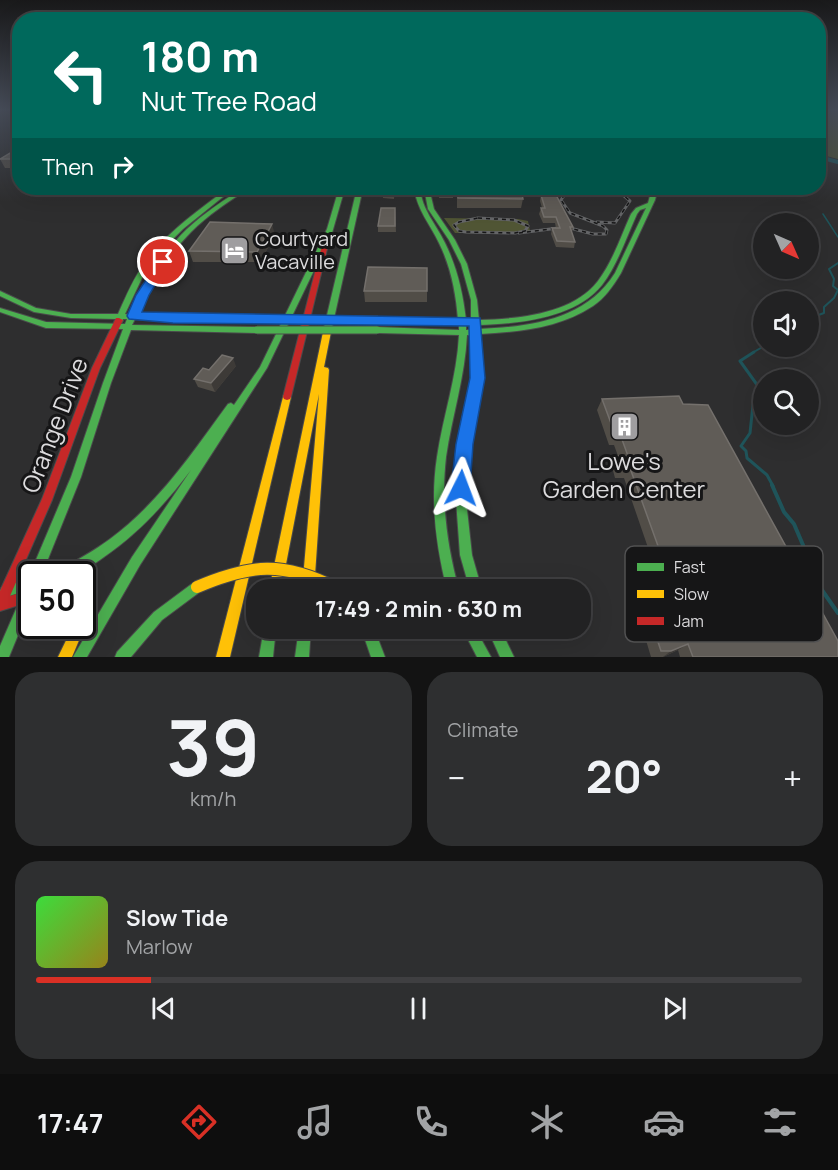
<!DOCTYPE html>
<meta charset="utf-8">
<style>
:root{--surface:#222223;--page:#2e2f30;--text:#f1f3f6;--muted:#a2a4a6;--line:#3f3f41;--accent:#d93025}
body{margin:0;font-family:Manrope,sans-serif;background:var(--page);color:var(--text);height:100vh;display:flex;flex-direction:column;font-size:22px;white-space:nowrap}
*{box-sizing:border-box;margin:0}
p{font-size:20px;color:var(--muted)}
.icon{flex:none;width:33px;height:33px;fill:none;stroke:currentColor;stroke-width:2;stroke-linecap:round;stroke-linejoin:round}
.map{position:relative;height:657px;overflow:hidden}
.side{display:flex;flex-direction:column;gap:15px;padding:15px;background:#131313;flex:1}
.side>*{flex:none}
.hud{position:absolute;left:12px;top:12px;width:814px;height:183px;border-radius:24px;box-shadow:0 6px 24px #0002,0 0 0 2px var(--line);background:#00695c;color:#fff;overflow:hidden}
.needle{width:39px;rotate:135deg}
.tools{position:absolute;left:753px;top:213px;display:grid;gap:12px}
.tools a{display:grid;place-items:center;width:66px;height:66px;border-radius:50%;background:var(--surface);box-shadow:0 6px 24px #0002,0 0 0 2px var(--line);font-size:30px}
.speed{position:absolute;left:18px;top:561px;display:flex;gap:12px;font-size:30px;font-weight:700;text-align:center}
.speed>*{display:grid;place-content:center;width:78px;height:78px;border-radius:50%;background:var(--surface);box-shadow:0 6px 24px #0002,0 0 0 2px var(--line);line-height:1}
.speed .limit{border:3px solid #111;border-radius:9px;background:#fff;color:#111}
.pin{position:absolute;display:grid;place-items:center;width:51px;height:51px;color:#fff;margin:-26px;border:3px solid #fff;border-radius:50%;box-shadow:0 2px 6px #0007}
.me{position:absolute;width:66px;margin:-33px;rotate:3deg;stroke-linejoin:round;filter:drop-shadow(0 0 4px #0008)}
.turn{display:flex;align-items:center;gap:21px;height:126px;padding:0 30px;font-size:27px}
.turn .icon{width:78px;height:78px;stroke-width:2.5}
.turn b{display:block;font-size:42px;line-height:51px}
.then{display:flex;align-items:center;height:57px;padding:0 30px;background:#0003;gap:12px;font-size:22px}
.big{font-size:45px;font-weight:700;line-height:1.1}
.side .widget{flex:1;display:flex;flex-direction:column;justify-content:center;gap:9px;min-width:0;padding:0 21px;border-radius:24px;background:var(--page)}
.side .dial{align-items:center;gap:0}
.dial b{font-size:78px;line-height:1}
.song{display:flex;align-items:center;gap:18px}
.cover{width:72px;height:72px;border-radius:9px;background:linear-gradient(135deg,hsl(120 70% 55%),hsl(50 70% 35%))}
.played{height:6px;border-radius:3px;background:linear-gradient(90deg,var(--accent) 15%,var(--line) 15%)}
.keys{display:flex;justify-content:space-around;direction:ltr}
.heat{display:flex;justify-content:space-between;align-items:center;font-size:33px;direction:ltr}
.side .tiles{flex:1;display:grid;gap:15px;grid-template-columns:1fr 1fr}
.widget:last-child{grid-column:span 2}
.trip{position:absolute;left:246px;top:579px;width:345px;height:60px;border-radius:24px;background:var(--surface);box-shadow:0 6px 24px #0002,0 0 0 2px var(--line);font-weight:700;line-height:60px;text-align:center}
.tabs{display:flex;height:96px;justify-content:space-around;align-items:center;background:#0e0e0e;color:var(--muted)}
.tabs .icon{width:42px;height:42px}
.tabs .active{color:var(--accent)}
.tabs b{font-size:27px;color:var(--text)}
.map>svg:first-child{display:block}
.green{fill:#505534}
.lines{fill:none;stroke-linecap:round;stroke-linejoin:round}
.stream-far3{stroke:#1f545a;stroke-width:1.5}
.stream-far2{stroke:#1f545a;stroke-width:2}
.stream-far1{stroke:#1f545a;stroke-width:3}
.stream{stroke:#1f545a;stroke-width:4}
.canal{stroke:#1f545a;stroke-width:4}
.fast-casing{stroke:#4a4a4b;stroke-width:2}
.slow-casing{stroke:#4a4a4b;stroke-width:2}
.jam-casing{stroke:#4a4a4b;stroke-width:2}
.fast{fill:#4caf50;fill-rule:evenodd}
.slow{fill:#ffc107;fill-rule:evenodd}
.jam{fill:#c62828;fill-rule:evenodd}
.rail-casing{stroke:#646567;stroke-width:3}
.rail{stroke:#161617;stroke-width:1.5;stroke-dasharray:4;stroke-linecap:butt}
.fast-bridge-casing{stroke:#4a4a4b;stroke-width:9;stroke-linecap:butt}
.slow-bridge-casing{stroke:#4a4a4b;stroke-width:14;stroke-linecap:butt}
.fast-bridge{stroke:#4caf50;stroke-width:7}
.slow-bridge{stroke:#ffc107;stroke-width:12}
.wall{fill:#514d47}
.shaded-wall{fill:#3d3a37}
.building{fill:#605c57;stroke:#74706c;stroke-width:1.5}
.route{fill:#1a73e8;stroke:#114b97;stroke-width:1.5}
.labels{text-anchor:middle;dominant-baseline:central;stroke-width:6;stroke-linejoin:round;paint-order:stroke}
.poi-label{font-size:20px;fill:#dcdbdd;stroke:#161617;text-anchor:start}
.near-street-label{font-size:24px;fill:#dcdbdd;stroke:#161617}
.near-poi-label{font-size:24px;fill:#dcdbdd;stroke:#161617}
.key{fill:#161617;stroke:#515152;stroke-width:1.5}
.key-label{font-size:16px;fill:#dcdbdd}
</style>
<div class="map">
<svg width="838" height="657" viewBox="0 0 838 657">
<rect width="100%" height="100%" fill="#2e2e2f"/>
<g class="green">
<path d="M819,110H838V159L819,154Z"/>
<path d="M444,218L518,219L528,221L530,231L525,233H455Z"/>
</g>
<g class="lines">
<g class="stream-far3">
<path d="M788,188L797,194"/>
<path d="M823,214L838,237"/>
</g>
<g class="stream-far2">
<path d="M808,319L824,313V307L834,298L838,290L833,286L834,279L829,269L838,263"/>
<path d="M752,353L764,346"/>
</g>
<path class="stream-far1" d="M754,352L740,361L763,393L761,399L753,405L750,433L741,446L746,451L747,458L767,475L773,486"/>
<path class="stream" d="M772,485L784,512L794,524L818,580L817,583L838,613"/>
<path class="canal" d="M819,157L838,162"/>
<defs>
<g id="fast">
<path d="M228,188H234L183,229L156,256L142,278L125,314L130,315C145,284 162,253 187,229C204,213 224,200 243,188H248V189C228,202 208,215 191,232C168,255 151,285 137,315L260,317L264,319L263,321L135,319L132,325L257,327L261,330L257,333L131,330L111,383L81,477L42,574H32V589L6,597L2,595L0,591L2,587L31,577L30,574L71,477L103,383L123,329L46,328L0,312V308L46,322L125,324L127,319H123L122,322H116V319L71,318L34,312L0,296V291L36,308L71,314H118C126,296 134,277 146,261C168,231 199,210 228,188Z"/>
<path d="M339,188H345L332,233L267,368L140,565L87,657H73L132,557L191,470C166,503 139,533 104,557C96,563 86,570 76,573C70,576 63,574 57,574L59,570C77,560 94,551 110,539C158,504 193,452 228,404L231,403L234,405L260,367L327,229Z"/>
<path d="M357,188H363L331,332L327,335L323,332Z"/>
<path d="M414,188H420C422,210 436,224 445,243C457,267 463,293 466,320H471V300L461,264L449,240L428,209L424,188H429L434,209L455,240L467,264L477,300L479,320C518,319 573,314 598,281C613,261 621,236 631,214L636,208L648,203L652,188H658L655,200L621,273C614,285 605,298 593,306C560,328 519,332 480,334L482,377L469,445L466,500L472,555L482,590H470L460,555L456,500L459,445L474,377L472,335H467C465,377 452,416 446,457C441,502 447,546 459,590H447C436,546 430,502 437,457C443,416 457,377 459,335L377,333L373,330L377,327L459,330V325L378,322L374,320L378,318L458,320C456,294 451,267 439,243C430,224 417,210 414,188ZM646,208L615,273C586,320 529,327 479,329V325C518,324 576,318 602,285C618,264 626,238 637,214L640,210ZM466,325H472V330H466Z"/>
<path d="M197,581L201,583L203,587L201,591L162,620L131,657H115L117,652L154,612L193,583Z"/>
<path d="M27,591L31,593L32,601L9,657H0V646L23,593Z"/>
<path d="M264,628H276L273,657H259Z"/>
<path d="M299,628H311L309,657H295Z"/>
<path d="M361,628H374L385,657H371Z"/>
<path d="M462,628H475L491,657H477Z"/>
<path d="M487,628H500L514,657H500Z"/>
</g>
<g id="slow">
<path d="M327,329L331,332L324,367L328,368L329,370L314,590H302L319,394L281,590H269L323,332Z"/>
<path d="M287,394L290,395L291,397L230,657H216L283,397L284,395Z"/>
<path d="M82,594L86,596C89,603 89,612 86,619L82,621Z"/>
<path d="M82,621L85,626L72,657H58L73,626H82Z"/>
</g>
<g id="jam">
<path d="M324,247L327,249L291,397L290,399L287,400L284,399L283,397L321,249Z"/>
<path d="M116,318H119L123,320L100,368L52,500L10,596L32,589V601L0,611V591L42,499L92,368Z"/>
</g>
</defs>
<use href="#fast" class="fast-casing"/>
<use href="#slow" class="slow-casing"/>
<use href="#jam" class="jam-casing"/>
<use href="#fast" class="fast"/>
<use href="#slow" class="slow"/>
<use href="#jam" class="jam"/>
<defs>
<g id="rail">
<path d="M595,188L623,195L630,201L615,223L597,222"/>
<path d="M478,218L514,220L528,226L525,231L515,233L466,232L459,231L454,225L459,222Z"/>
<path d="M519,233L566,227L593,234H606L607,230L603,226L570,213L561,200L569,188"/>
</g>
</defs>
<use href="#rail" class="rail-casing"/>
<use href="#rail" class="rail"/>
<defs>
<g id="fast-bridge">
<path d="M260,319L378,320"/>
<path d="M257,330H377"/>
</g>
<path id="slow-bridge" d="M197,587C251,564 283,561 336,588"/>
</defs>
<use href="#fast-bridge" class="fast-bridge-casing"/>
<use href="#slow-bridge" class="slow-bridge-casing"/>
<use href="#fast-bridge" class="fast-bridge"/>
<use href="#slow-bridge" class="slow-bridge"/>
</g>
<g class="wall">
<path d="M20,147V168H5L0,159Z"/>
<path d="M395,188L394,199L383,198V194Z"/>
<rect x="439" y="188" width="14" height="10"/>
<path d="M457,190L523,199L521,208H457Z"/>
<path d="M541,195L573,227L572,232L575,242L574,248L556,247L551,234L552,228H556L555,223H543L539,214L541,208H542L540,201Z"/>
<path d="M395,208L396,232H378V226Z"/>
<path d="M275,235L260,262H193L189,251Z"/>
<path d="M427,268V302H365L364,291Z"/>
<path d="M236,366L215,392L198,387L194,379L209,370Z"/>
<path d="M602,399L683,404L838,657H680L678,650L663,657H651L636,607L644,599L665,597L624,478H615L612,467L618,456L614,445H609L597,410Z"/>
</g>
<g class="shaded-wall">
<path d="M272,224L275,235L260,262L257,252Z"/>
<path d="M233,358L236,366L215,392L211,383Z"/>
<path d="M688,644L678,650L663,657L671,651Z"/>
</g>
<g class="building">
<path d="M20,147V159H0Z"/>
<path d="M384,188H394L393,194H383Z"/>
<path d="M439,188H453V193H440Z"/>
<path d="M457,190L521,191L523,199L458,198Z"/>
<path d="M541,195H556L573,227H570L575,242L557,241L552,228H560L556,217H544L541,208H545Z"/>
<path d="M381,208H395V226H378Z"/>
<path d="M210,222L272,224L257,252L189,251Z"/>
<path d="M368,267L427,268V291H364Z"/>
<path d="M222,355L233,358L211,383L194,379L203,368L209,370Z"/>
<path d="M679,396L683,404L708,405L838,641V657H693L688,644L671,651H661L644,599L676,596L630,468L621,467L618,456H628L620,434H615L602,399Z"/>
</g>
<linearGradient id="sky" x2="0" y2="1"><stop stop-color="#19191a"/><stop offset="0.54" stop-color="#464c58"/><stop offset="1" stop-color="#464c58" stop-opacity="0"/></linearGradient>
<rect width="838" height="202" fill="url(#sky)"/>
<path class="route" d="M163,259L169,262L149,295L142,312L480,318L485,378L473,444L470,488L467,495L461,497L454,495L451,488L456,444L470,378L469,326L173,323L129,319L127,316L136,295L159,260Z"/>
<defs>
<symbol id="hotel-square" viewBox="-11 -11 22 22"><rect x="-9" y="-9" width="18" height="18" rx="4" fill="#9f9ea0" stroke="#161617"/><path d="M-6-4.5h1.5V1H6V5H4.5V3h-9V5H-6ZM-4 0a1.8 1.8 0 1 1 3.6 0ZM.5 0V-2.5h3Q6-2.5 6 0Z" fill="#fff"/></symbol>
<symbol id="building-square" viewBox="-11 -11 22 22"><rect x="-9" y="-9" width="18" height="18" rx="4" fill="#9f9ea0" stroke="#161617"/><path d="M-4-6H4V6H1V3H-1V6H-4ZM-2.5-4.3h1.7v1.8h-1.7ZM.8-4.3h1.7v1.8H.8ZM-2.5-1h1.7V.8h-1.7ZM.8-1h1.7V.8H.8Z" fill="#fff"/></symbol>
</defs>
<g fill-rule="evenodd">
<use href="#hotel-square" x="218" y="234" width="33" height="33"/>
<use href="#building-square" x="608" y="410" width="33" height="33"/>
</g>
<g class="labels">
<g class="poi-label">
<text x="255" y="238">Courtyard<tspan x="255" dy="23">Vacaville</tspan></text>
</g>
<g class="near-street-label">
<text transform="translate(54 425) rotate(-69)">Orange Drive</text>
</g>
<g class="near-poi-label">
<text x="624" y="460">Lowe's<tspan x="624" dy="28">Garden Center</tspan></text>
</g>
</g>
<rect x="625" y="546" width="198" height="96" rx="9" class="key"/>
<rect x="637" y="563" width="27" height="8" fill="#4caf50"/>
<rect x="637" y="590" width="27" height="8" fill="#ffc107"/>
<rect x="637" y="617" width="27" height="8" fill="#c62828"/>
<g class="key-label">
<text x="674" y="573">Fast</text>
<text x="674" y="600">Slow</text>
<text x="674" y="627">Jam</text>
</g>
</svg>
<div class="tools">
<a><svg class="needle" viewBox="-14 -14 28 28"><path d="M0-13l5 13h-10z" fill="#e53935"/><path d="M0 13l5-13h-10z" fill="#a2a4a6"/></svg></a>
<a><svg class="icon" aria-label="sound" viewBox="0 0 24 24"><path d="M4 9h4l5-4v14l-5-4H4zM17 9q2 3 0 6"/></svg></a>
<a><svg class="icon" aria-label="search" viewBox="0 0 24 24"><circle cx="10" cy="10" r="6"/><path d="M15 15l6 6"/></svg></a>
</div>
<div class="speed"><div class="limit">50</div></div>
<div class="pin" style="left:163px;top:262px;background:#d93025"><svg class="icon" aria-label="arrive" viewBox="0 0 24 24"><path d="M6 21V4h12l-3 4 3 4H6"/></svg></div>
<svg class="me" style="left:461px;top:488px" viewBox="-20 -20 40 40"><path d="M0-17L14 15 0 8-14 15z" fill="#1a73e8" stroke="#fff" stroke-width="4"/></svg>
<div class="trip">17:49 · 2 min · 630 m</div>
<div class="hud">
<div class="turn"><svg class="icon" aria-label="left" viewBox="0 0 24 24"><path d="M17 20v-9H6M10 6l-5 5 5 5"/></svg><div><b>180 m</b>Nut Tree Road</div></div>
<div class="then">Then<svg class="icon" aria-label="right" viewBox="0 0 24 24"><path d="M7 20v-9h11M14 6l5 5-5 5"/></svg></div>
</div>
</div>
<section class="side">
<div class="tiles">
<div class="widget dial"><b>39</b><p>km/h</p></div>
<div class="widget"><p>Climate</p>
<div class="heat"><a>−</a><b class="big">20°</b><a>+</a></div>
</div>
<div class="widget">
<div class="song"><i class="cover"></i><div><b>Slow Tide</b><p>Marlow</p></div></div>
<div class="played"></div>
<div class="keys"><svg class="icon" aria-label="previous" viewBox="0 0 24 24"><path d="M18 5L8 12l10 7zM5 5v14"/></svg><svg class="icon" aria-label="pause" viewBox="0 0 24 24"><path d="M8 5v14M16 5v14"/></svg><svg class="icon" aria-label="next" viewBox="0 0 24 24"><path d="M6 5l10 7-10 7zM19 5v14"/></svg></div>
</div>
</div>
</section>
<nav class="tabs">
<b>17:47</b>
<svg class="icon active" aria-label="directions" viewBox="0 0 24 24"><path d="M12 3l9 9-9 9-9-9zM9 14v-3h6M13 9l2 2-2 2"/></svg>
<svg class="icon" aria-label="music" viewBox="0 0 24 24"><path d="M9 18V5l10-2v13"/><circle cx="6" cy="18" r="3"/><circle cx="16" cy="16" r="3"/></svg>
<svg class="icon" aria-label="phone" viewBox="0 0 24 24"><path d="M5 4h4l2 5-3 2q2 4 5 5l2-3 5 2v4C11 20 4 13 5 4z"/></svg>
<svg class="icon" aria-label="climate" viewBox="0 0 24 24"><path d="M12 3v18M4 7l16 10M4 17L20 7"/></svg>
<svg class="icon" aria-label="car" viewBox="0 0 24 24"><path d="M5 17H2v-5l4-1 3-4h7l3 4 3 1v5h-3M9 17h6M6 11h13"/><circle cx="7" cy="17" r="2"/><circle cx="17" cy="17" r="2"/></svg>
<svg class="icon" aria-label="filters" viewBox="0 0 24 24"><path d="M4 7h16M4 17h16"/><circle cx="9" cy="7" r="2"/><circle cx="15" cy="17" r="2"/></svg>
</nav>
